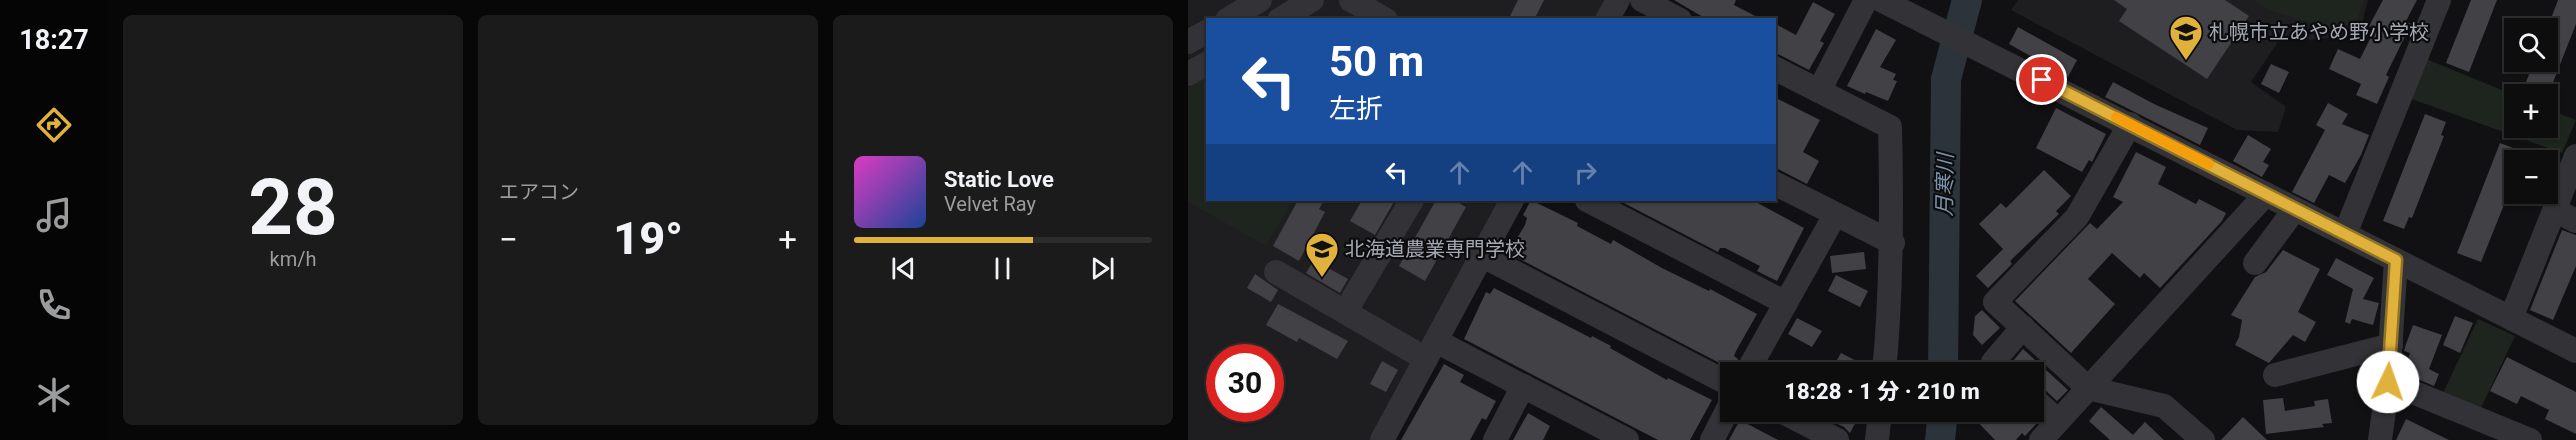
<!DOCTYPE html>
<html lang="ja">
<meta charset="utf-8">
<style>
:root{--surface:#0d0d0e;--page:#1b1b1c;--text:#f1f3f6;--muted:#9a9c9e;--line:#2d2d2e;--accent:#e1b23b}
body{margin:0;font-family:Roboto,"Noto Sans JP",sans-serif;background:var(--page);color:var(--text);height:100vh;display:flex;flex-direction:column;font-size:22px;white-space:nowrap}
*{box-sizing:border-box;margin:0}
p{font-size:20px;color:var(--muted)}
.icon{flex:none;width:33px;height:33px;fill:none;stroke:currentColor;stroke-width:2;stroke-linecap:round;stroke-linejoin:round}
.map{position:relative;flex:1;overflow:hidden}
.panel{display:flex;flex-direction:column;gap:15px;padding:15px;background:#070708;width:1080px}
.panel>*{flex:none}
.banner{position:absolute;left:18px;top:18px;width:570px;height:183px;border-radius:0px;box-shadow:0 2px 4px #0004,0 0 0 2px var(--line);background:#1a4fa0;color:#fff;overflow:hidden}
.controls{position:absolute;left:1316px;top:18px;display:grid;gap:12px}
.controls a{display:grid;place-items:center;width:54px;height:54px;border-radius:0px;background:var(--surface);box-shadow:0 2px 4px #0004,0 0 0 2px var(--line);font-size:30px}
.speed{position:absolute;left:18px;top:344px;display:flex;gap:12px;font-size:30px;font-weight:700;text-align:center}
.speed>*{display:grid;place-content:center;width:78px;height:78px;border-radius:50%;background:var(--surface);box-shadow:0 2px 4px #0004,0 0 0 2px var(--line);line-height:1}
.speed .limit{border:9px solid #d22;background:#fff;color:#111}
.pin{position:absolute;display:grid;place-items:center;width:51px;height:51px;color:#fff;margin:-26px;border:3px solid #fff;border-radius:50%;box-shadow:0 2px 6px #0007}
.me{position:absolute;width:66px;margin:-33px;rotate:3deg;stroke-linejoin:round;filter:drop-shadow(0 0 4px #0008)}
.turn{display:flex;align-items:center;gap:21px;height:126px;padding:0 24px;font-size:27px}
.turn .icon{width:78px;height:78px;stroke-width:2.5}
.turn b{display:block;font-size:42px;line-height:51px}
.lanes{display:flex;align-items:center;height:57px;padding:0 24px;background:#0003;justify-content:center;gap:30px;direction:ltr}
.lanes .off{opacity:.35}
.big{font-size:45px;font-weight:800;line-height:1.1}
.panel .tile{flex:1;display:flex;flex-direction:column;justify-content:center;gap:9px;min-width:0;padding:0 21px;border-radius:9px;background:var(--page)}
.panel .dial{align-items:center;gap:0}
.dial b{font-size:78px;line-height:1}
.song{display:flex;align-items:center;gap:18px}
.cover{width:72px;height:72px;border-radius:9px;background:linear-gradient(135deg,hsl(310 70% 55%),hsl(220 70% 35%))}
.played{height:6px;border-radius:3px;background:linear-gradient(90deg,var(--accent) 60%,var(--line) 60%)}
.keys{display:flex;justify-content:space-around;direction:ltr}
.heat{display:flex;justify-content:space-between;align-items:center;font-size:33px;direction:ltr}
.panel .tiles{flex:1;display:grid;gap:15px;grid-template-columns:repeat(3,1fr)}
.trip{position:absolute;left:532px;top:362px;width:324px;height:60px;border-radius:0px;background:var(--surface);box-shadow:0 2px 4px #0004,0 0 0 2px var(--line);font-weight:800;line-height:60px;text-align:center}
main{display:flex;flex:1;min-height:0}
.menu{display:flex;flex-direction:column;width:108px;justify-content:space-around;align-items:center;background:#050506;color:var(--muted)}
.menu .icon{width:42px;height:42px}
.menu .current{color:var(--accent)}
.menu b{font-size:27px;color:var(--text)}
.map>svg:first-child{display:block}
.built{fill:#1e1d20;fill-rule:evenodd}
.green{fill:#1e251f}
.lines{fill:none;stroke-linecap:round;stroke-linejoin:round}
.river{stroke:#2c333a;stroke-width:30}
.building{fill:#414146}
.minor{stroke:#333337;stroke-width:24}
.route-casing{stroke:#927426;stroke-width:15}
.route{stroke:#e1b23b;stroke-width:10}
.slow{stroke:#f59e0b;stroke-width:10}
.labels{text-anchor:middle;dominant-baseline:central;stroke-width:4.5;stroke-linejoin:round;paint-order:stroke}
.poi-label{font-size:20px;fill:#a4a8b2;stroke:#0c0c0e;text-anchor:start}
.water-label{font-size:21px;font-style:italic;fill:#7d93ab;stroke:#0c0c0e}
</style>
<main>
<nav class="menu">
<b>18:27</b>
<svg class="icon current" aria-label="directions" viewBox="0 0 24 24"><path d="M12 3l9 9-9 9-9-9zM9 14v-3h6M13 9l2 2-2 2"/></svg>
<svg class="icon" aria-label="music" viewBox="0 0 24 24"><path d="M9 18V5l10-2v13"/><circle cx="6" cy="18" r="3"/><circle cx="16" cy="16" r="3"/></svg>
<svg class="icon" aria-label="phone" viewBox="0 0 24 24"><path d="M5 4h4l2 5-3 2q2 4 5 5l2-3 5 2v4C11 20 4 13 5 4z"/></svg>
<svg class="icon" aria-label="climate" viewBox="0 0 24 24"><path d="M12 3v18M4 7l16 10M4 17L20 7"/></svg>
</nav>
<section class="panel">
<div class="tiles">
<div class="tile dial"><b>28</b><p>km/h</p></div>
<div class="tile"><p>エアコン</p>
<div class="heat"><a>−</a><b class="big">19°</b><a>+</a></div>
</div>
<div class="tile">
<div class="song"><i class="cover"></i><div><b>Static Love</b><p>Velvet Ray</p></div></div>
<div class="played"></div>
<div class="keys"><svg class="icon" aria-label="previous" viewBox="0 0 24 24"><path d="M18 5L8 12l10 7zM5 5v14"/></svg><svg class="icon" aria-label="pause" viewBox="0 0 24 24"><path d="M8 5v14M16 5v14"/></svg><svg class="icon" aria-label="next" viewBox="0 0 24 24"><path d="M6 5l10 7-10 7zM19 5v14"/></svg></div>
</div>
</div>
</section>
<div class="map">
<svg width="1388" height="440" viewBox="0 0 1388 440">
<rect width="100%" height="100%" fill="#111113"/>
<g class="built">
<path d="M0,0H417L406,20H20V200H311L183,440H0ZM32,357H82V408H32Z"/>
<path d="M830,0H1180L1171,35L1122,40L1094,36L1063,82L1098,107L1090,132L1049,130L823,10Z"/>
</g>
<g class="green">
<path d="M1066,0H1175L1170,18L1150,31L1083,11Z"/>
<path d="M1238,59L1326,95V128H1359V109L1388,120L1374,153L1221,98Z"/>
<path d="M19,77L20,200H105L78,246L0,202V88Z"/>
<path d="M1290,319L1327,336L1292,410L1255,393Z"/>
</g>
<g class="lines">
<g class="river">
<path d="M755,372L758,79L779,0"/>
<path d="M752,440L755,411"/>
</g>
</g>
<g class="building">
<path d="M330,0H356L346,20H320Z"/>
<path d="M486,0H548L546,5L575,20H520Z"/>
<path d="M926,0H1037L1061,16L1019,79L931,21L939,9Z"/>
<path d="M1195,0H1229L1218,21L1223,24L1198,75L1201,77L1189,104L1168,95L1173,84L1141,69L1150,49L1172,59L1187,29L1181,26Z"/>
<path d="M1283,0H1309L1281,72L1258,63Z"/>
<path d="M1370,0H1388V24L1360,95L1342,94L1334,92L1346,62H1359V29Z"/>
<path d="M625,2L647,14L632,41L636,43L621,70L586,52V23L608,35Z"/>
<path d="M830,27L889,60L880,77L821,44Z"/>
<path d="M688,29L708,40L692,67L708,74L705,80L709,81L700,101L678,92L677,94L659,86Z"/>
<path d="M1083,64L1101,72L1091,93L1073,84Z"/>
<path d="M925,82L966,104L1020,128L1012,145L917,97Z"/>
<path d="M586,97L632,120L615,152L631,161L619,184L586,167Z"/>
<path d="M1140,103L1160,114L1154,124L1181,135L1173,155L1157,183L1141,175L1126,203L1104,192L1137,130L1128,125Z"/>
<path d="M868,108L918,134L904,162L901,160L894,172L848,148Z"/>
<path d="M1237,114L1258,122L1253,135L1256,136L1224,218L1221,217L1216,229L1195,221Z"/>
<path d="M1060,135L1083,149L1075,162L1081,165L1074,177L1045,161Z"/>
<path d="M1312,143L1354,159L1326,160V180L1293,262L1269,253Z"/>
<path d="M948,152L978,167L970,184L1008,204L1011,199L1038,213L1034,221L972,288L956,273L952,278L924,253L900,279L927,304L883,353L827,301L902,223L909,229L935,202L925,197Z"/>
<path d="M856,170L883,196L868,211L871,214L822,261L824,264L800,288L788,276L815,249L791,224L813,203L818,208Z"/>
<path d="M110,200H136L131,209L137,212L111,261L85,246Z"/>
<path d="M174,200H207L187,235L162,221Z"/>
<path d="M248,200H266L278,207L237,281L211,266Z"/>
<path d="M343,200L390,223L389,226L423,244L425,240L474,268L521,291L522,289L569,314L548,351L546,356L550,359L545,370L320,253L337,225L339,218L335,215Z"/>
<path d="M430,200H564L616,228L589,281L569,271L572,266L537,248H532L530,252Z"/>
<path d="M1374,230L1388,235V266L1365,320L1342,310Z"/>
<path d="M1095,250L1132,269L1110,312L1128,322L1117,342L1105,335L1081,363L1047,345L1051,337L1054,320L1043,315L1067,277L1078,272Z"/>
<path d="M676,252L678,269L644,273L642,256Z"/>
<path d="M1148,258L1186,278L1175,299L1191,303L1185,325L1164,319L1162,324L1157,322L1165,289L1139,275Z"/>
<path d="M126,260L160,279L152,293L118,273Z"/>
<path d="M67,274L90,290L83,302L59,288Z"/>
<path d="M648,275L680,291L672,307L640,291Z"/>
<path d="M306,288L403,338L404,336L423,346L422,348L479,380L480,378L524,400L502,440H470L276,339L298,292L302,294Z"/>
<path d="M90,304L160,341L149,359L111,338L109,342L78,325Z"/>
<path d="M794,310L812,328L794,345L785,335L787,316Z"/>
<path d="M1267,316L1285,323L1272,353L1255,345Z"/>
<path d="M609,318L634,331L624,347L600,334Z"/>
<path d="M1225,325L1254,335L1241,369L1251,374L1246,386L1215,373L1222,353L1216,351L1217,347Z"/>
<path d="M835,349L880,390L869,401L855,388L846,385V372H830L825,361Z"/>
<path d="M653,353L682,368V372H642Z"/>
<path d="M1319,357L1388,392V434L1357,419L1361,410L1333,396L1329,404L1302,391Z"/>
<path d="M194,361L210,370L198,392L182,384Z"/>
<path d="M256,364L276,375L272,382L308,401L298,420L294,418L282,440H213Z"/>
<path d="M1095,398L1097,411L1127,406L1126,401L1140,399L1144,423L1134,424L1136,427L1078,434L1075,400Z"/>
<path d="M913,407L945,435L957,422L976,440H922L901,421Z"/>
<path d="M624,411H662L671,416L662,433L656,427Z"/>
<path d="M779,411H838L850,422L837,436L834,433L828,440H807Z"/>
<path d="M340,413L362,426L355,440H325Z"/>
<path d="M1055,417L1079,440H1033Z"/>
<path d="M1218,419L1261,440H1208Z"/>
<path d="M552,420L590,440H541Z"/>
</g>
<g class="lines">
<g class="minor">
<path d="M163,0L198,20"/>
<path d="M454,0L492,20"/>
<path d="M693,0L1388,351"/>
<path d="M39,20L72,0"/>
<path d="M91,20L124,0"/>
<path d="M419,20L430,0"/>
<path d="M0,42L20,31"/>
<path d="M586,68L702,127C704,209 704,290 696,372"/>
<path d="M0,74L20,63"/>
<path d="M631,91L678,0"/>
<path d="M942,124L889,217L807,302L900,388L976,406L1015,440"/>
<path d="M586,183L705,243"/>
<path d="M399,200L598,303"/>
<path d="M1367,210L1388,221"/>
<path d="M1157,234L1251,0"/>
<path d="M293,255L543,385"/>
<path d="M1067,263L1107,209"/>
<path d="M88,272L238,359"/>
<path d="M157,312L224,200"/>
<path d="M1323,318L1388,156"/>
<path d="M248,341L439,440"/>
<path d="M559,372L647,215"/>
<path d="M816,372L805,362L835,327"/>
<path d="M1087,375L1203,345"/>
<path d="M1200,382L1342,440"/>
<path d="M846,399L870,421"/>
<path d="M593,411L649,440"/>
<path d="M194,440L324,200"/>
<path d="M307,440L335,386"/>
<path d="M524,440L543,403"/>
<path d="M689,440L692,411"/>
<path d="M853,440L1078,194"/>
<path d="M1192,440L1200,382L1208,260"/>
</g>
</g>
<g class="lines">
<defs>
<path id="route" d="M854,80L1208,260L1200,382"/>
</defs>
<use href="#route" class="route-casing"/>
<use href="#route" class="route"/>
<path class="slow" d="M928,117L1021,164"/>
</g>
<defs>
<symbol id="school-pin" viewBox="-11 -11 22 30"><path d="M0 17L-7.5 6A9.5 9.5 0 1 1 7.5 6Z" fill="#e1b23b" stroke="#0c0c0e"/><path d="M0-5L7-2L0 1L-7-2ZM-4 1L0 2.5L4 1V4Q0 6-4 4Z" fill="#111"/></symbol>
<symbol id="university-pin" viewBox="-11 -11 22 30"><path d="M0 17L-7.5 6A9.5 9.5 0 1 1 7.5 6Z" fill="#e1b23b" stroke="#0c0c0e"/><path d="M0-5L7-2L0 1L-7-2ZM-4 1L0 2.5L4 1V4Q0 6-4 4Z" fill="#111"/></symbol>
</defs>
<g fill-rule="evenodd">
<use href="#school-pin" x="979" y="13" width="38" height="52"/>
<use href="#university-pin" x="115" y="230" width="38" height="52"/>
</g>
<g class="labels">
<g class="poi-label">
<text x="1021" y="32">札幌市立あやめ野小学校</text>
<text x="157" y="249">北海道農業専門学校</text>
</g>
<g class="water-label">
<text transform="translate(757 185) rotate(-89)">月寒川</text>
</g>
</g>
</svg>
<div class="controls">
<a><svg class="icon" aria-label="search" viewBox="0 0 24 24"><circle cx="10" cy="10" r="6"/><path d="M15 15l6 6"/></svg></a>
<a>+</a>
<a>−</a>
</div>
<div class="speed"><div class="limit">30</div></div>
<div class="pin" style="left:854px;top:80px;background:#d93025"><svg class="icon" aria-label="arrive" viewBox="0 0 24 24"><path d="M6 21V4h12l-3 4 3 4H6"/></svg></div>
<svg class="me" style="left:1200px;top:382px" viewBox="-20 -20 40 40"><circle r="19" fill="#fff"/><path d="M0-13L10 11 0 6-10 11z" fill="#e1b23b"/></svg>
<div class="trip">18:28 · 1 分 · 210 m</div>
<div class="banner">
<div class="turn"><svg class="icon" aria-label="left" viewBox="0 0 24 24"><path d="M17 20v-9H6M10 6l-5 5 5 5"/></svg><div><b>50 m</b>左折</div></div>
<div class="lanes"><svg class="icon" aria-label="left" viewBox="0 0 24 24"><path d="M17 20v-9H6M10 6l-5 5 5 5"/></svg><svg class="icon off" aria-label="ahead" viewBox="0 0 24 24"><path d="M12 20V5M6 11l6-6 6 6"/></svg><svg class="icon off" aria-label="ahead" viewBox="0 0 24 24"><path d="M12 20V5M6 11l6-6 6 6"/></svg><svg class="icon off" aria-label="right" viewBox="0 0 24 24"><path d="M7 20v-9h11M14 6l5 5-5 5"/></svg></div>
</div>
</div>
</main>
